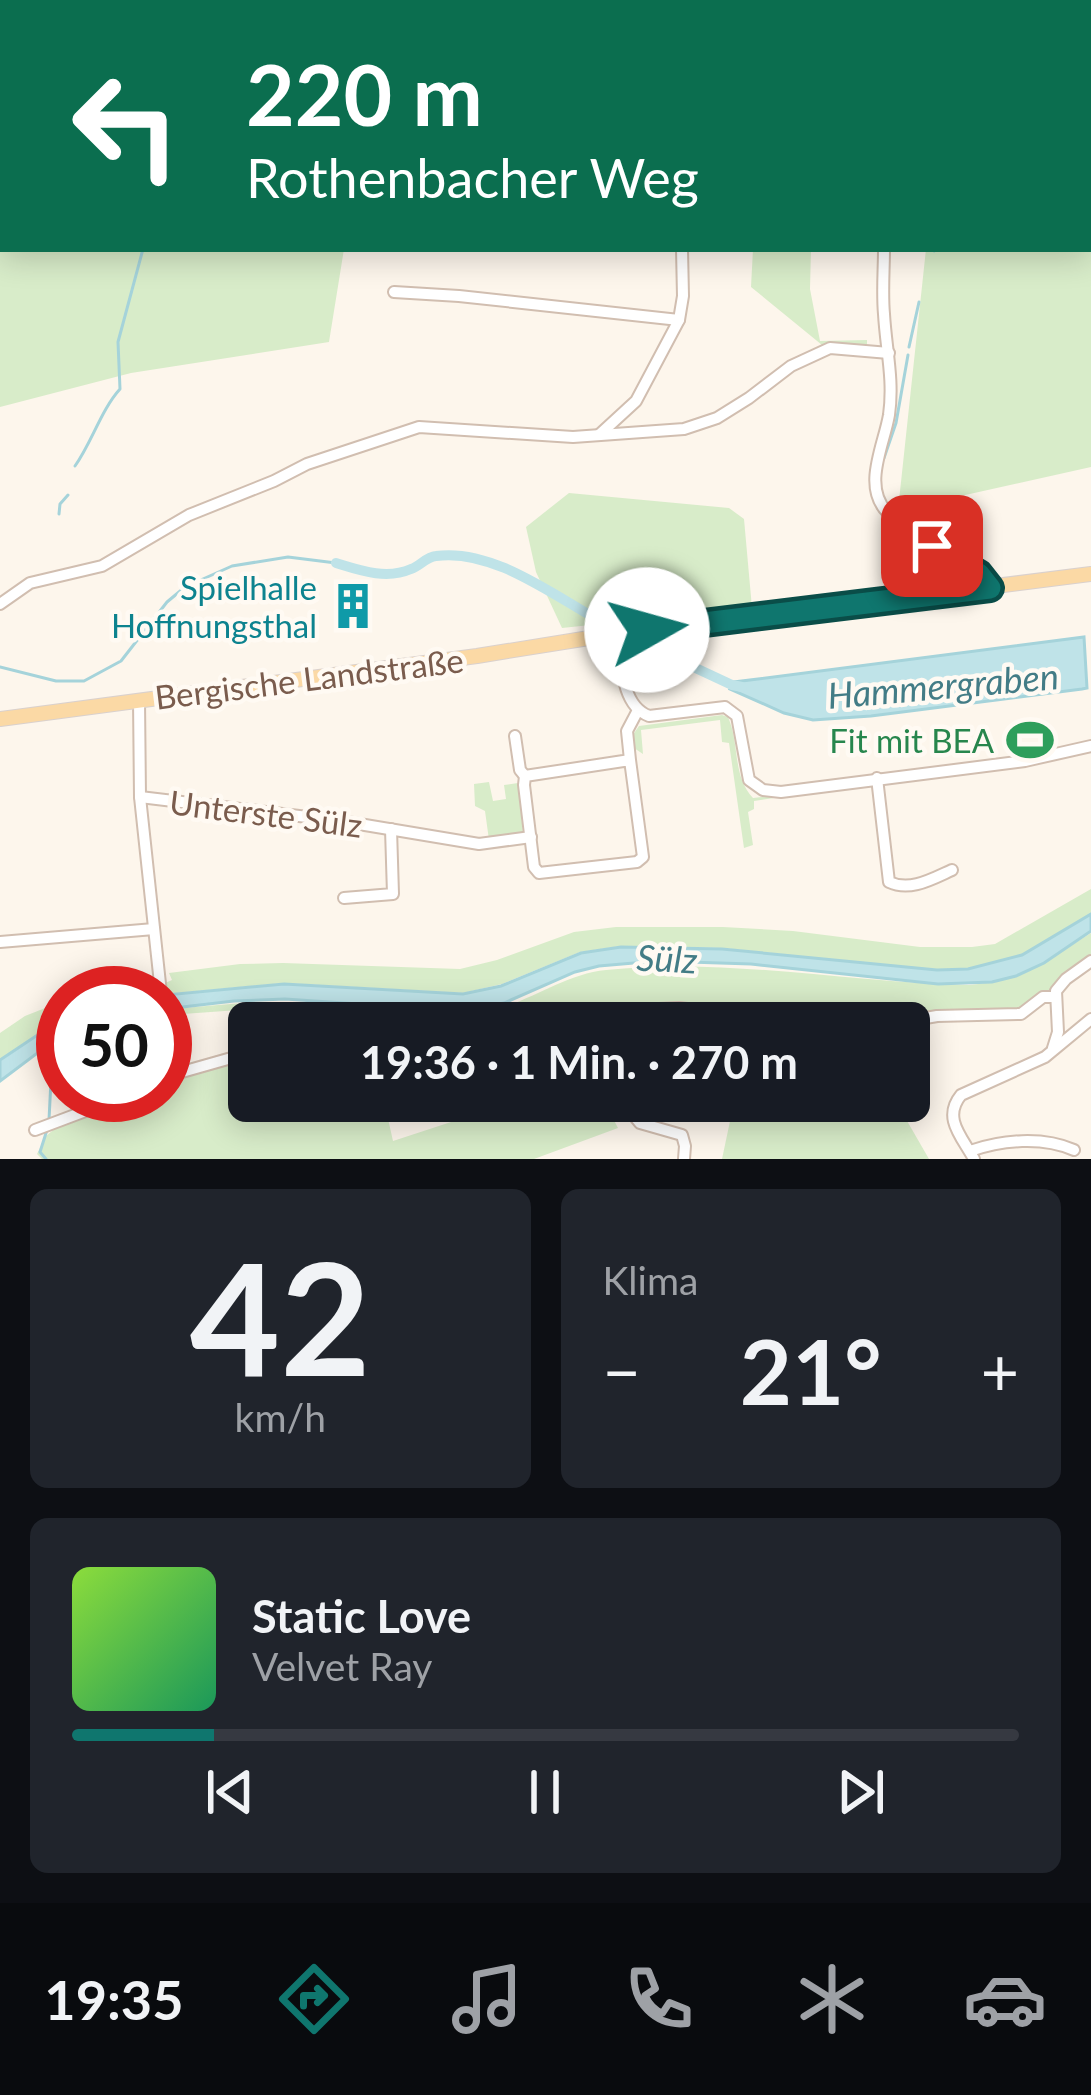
<!DOCTYPE html>
<html lang="de">
<meta charset="utf-8">
<style>
:root{--surface:#171b24;--page:#20242c;--text:#f1f3f6;--muted:#9ea1a6;--line:#363941;--accent:#0f766e}
body{margin:0;font-family:Lato,sans-serif;background:var(--page);color:var(--text);height:100vh;display:flex;flex-direction:column;font-size:45px;white-space:nowrap}
*{box-sizing:border-box;margin:0}
p{font-size:39px;color:var(--muted)}
.icon{flex:none;width:66px;height:66px;fill:none;stroke:currentColor;stroke-width:2;stroke-linecap:round;stroke-linejoin:round}
.map{position:relative;height:1159px;overflow:hidden}
.drawer{display:flex;flex-direction:column;gap:30px;padding:30px;background:#0d0f14;flex:1}
.drawer>*{flex:none}
.hud{position:absolute;left:0px;top:0px;width:1092px;height:252px;box-shadow:0 6px 30px #0003;background:#0b6e4f;color:#fff;overflow:hidden}
.speed{position:absolute;left:36px;top:966px;display:flex;gap:24px;font-size:60px;font-weight:700;text-align:center}
.speed>*{display:grid;place-content:center;width:156px;height:156px;border-radius:50%;background:var(--surface);box-shadow:0 6px 30px #0003;line-height:1}
.speed .limit{border:18px solid #d22;background:#fff;color:#111}
.pin{position:absolute;display:grid;place-items:center;width:102px;height:102px;color:#fff;margin:-51px;border-radius:24px;box-shadow:0 6px 18px #0006}
.me{position:absolute;width:132px;margin:-66px;rotate:83deg;stroke-linejoin:round;filter:drop-shadow(0 0 9px #0008)}
.turn{display:flex;align-items:center;gap:42px;height:252px;padding:0 48px;font-size:54px}
.turn .icon{width:156px;height:156px;stroke-width:2.5}
.turn b{display:block;font-size:84px;line-height:102px}
.big{font-size:90px;font-weight:700;line-height:1.1}
.drawer .widget{flex:1;display:flex;flex-direction:column;justify-content:center;gap:18px;min-width:0;padding:0 42px;border-radius:18px;background:var(--page)}
.drawer .dial{align-items:center;gap:0}
.dial b{font-size:156px;line-height:1}
.song{display:flex;align-items:center;gap:36px}
.cover{width:144px;height:144px;border-radius:18px;background:linear-gradient(135deg,hsl(90 70% 55%),hsl(150 70% 35%))}
.played{height:12px;border-radius:6px;background:linear-gradient(90deg,var(--accent) 15%,var(--line) 15%)}
.keys{display:flex;justify-content:space-around;direction:ltr}
.heat{display:flex;justify-content:space-between;align-items:center;font-size:66px;direction:ltr}
.drawer .tiles{flex:1;display:grid;gap:30px;grid-template-columns:1fr 1fr}
.widget:last-child{grid-column:span 2}
.trip{position:absolute;left:228px;top:1002px;width:702px;height:120px;border-radius:18px;background:var(--surface);box-shadow:0 6px 30px #0003;font-weight:700;line-height:120px;text-align:center}
.dock{display:flex;height:192px;justify-content:space-around;align-items:center;background:#090b0e;color:var(--muted)}
.dock .icon{width:84px;height:84px}
.dock .on{color:var(--accent)}
.dock b{font-size:54px;color:var(--text)}
.map>svg:first-child{display:block}
.green{fill:#d8ecc9}
.water{fill:#bfe3e8;stroke:#a5d3da;stroke-width:3}
.lines{fill:none;stroke-linecap:round;stroke-linejoin:round}
.stream{stroke:#a5d3da;stroke-width:3}
.canal{stroke:#bfe3e8;stroke-width:10}
.minor-casing{stroke:#d1beb0;stroke-width:14}
.major-casing{stroke:#dad1cd;stroke-width:16}
.minor{stroke:#fff;stroke-width:10}
.major{stroke:#fbd9a5;stroke-width:14}
.route-casing{stroke:#0a4d48;stroke-width:30}
.route{stroke:#0f766e;stroke-width:21}
.labels{text-anchor:middle;dominant-baseline:central;stroke-width:9;stroke-linejoin:round;paint-order:stroke}
.culture-label{font-size:33px;fill:#0d838f;stroke:#fffaf3;text-anchor:end}
.street-label{font-size:33px;fill:#7a5c4d;stroke:#fffaf3}
.leisure-label{font-size:33px;fill:#27864d;stroke:#fffaf3;text-anchor:end}
.water-label{font-size:36px;font-style:italic;fill:#437c86;stroke:#fffaf3}
</style>
<div class="map">
<svg width="1091" height="1159" viewBox="0 0 1091 1159">
<rect width="100%" height="100%" fill="#fdf6ec"/>
<g class="green">
<path d="M0,0H779V3H3V249H344L329,342L131,373L0,407Z"/>
<path d="M952,0H1091V467L898,510L926,249H1089V3H952Z"/>
<path d="M753,249H811L810,289L820,341L867,340V349L822,345L751,287Z"/>
<path d="M569,493L729,508L744,519L752,608L562,628L536,572L526,527Z"/>
<path d="M722,715L728,717C740,744 732,776 753,798L835,789L754,801V809L748,812L753,845L744,848L729,743L722,742L720,720L641,730L643,754L634,748L632,736L639,726Z"/>
<path d="M489,782L493,801L506,799L504,785L518,783L523,833L489,840L485,811L475,806L474,784Z"/>
<path d="M1091,889V914L1022,955L968,969L937,970L723,948L621,946L580,952L502,984L463,993L284,983L166,994L165,983L172,980L169,973L240,964L283,963L460,969L497,960L574,932L616,927H723L793,931L920,947H972L995,944Z"/>
<path d="M1091,933V968L1022,1019L933,1022L909,1026V1023H329L325,1004L169,1015L168,1010C223,1003 276,1000 332,1004C362,1006 392,1009 423,1011C437,1012 453,1016 468,1015C518,1012 557,975 606,970C728,957 848,983 969,985C1027,980 1044,962 1091,933Z"/>
<path d="M63,1001V1022L36,1036L0,1060V1033L25,1016Z"/>
<path d="M249,1057V1101H384L393,1141L515,1101H604L618,1128L534,1159H42L37,1154L46,1136L57,1127L143,1095H165V1087L191,1075Z"/>
<path d="M707,1101H828L899,1107L929,1159H722L733,1107Z"/>
</g>
<g class="water">
<path d="M1084,637L1087,688L1082,689L871,716L813,720L784,713L730,689L734,682Z"/>
<path d="M1091,914V931L1044,963L1016,976L992,982L938,984L751,964L657,961L599,966L575,972L504,1003L462,1011L285,999L234,1001L165,1009V995L284,984L463,994L501,986L581,953L621,947L722,949L937,970L968,969L1022,955Z"/>
<path d="M63,1022V1039L48,1045L0,1081V1060L36,1036Z"/>
</g>
<g class="lines">
<g class="stream">
<path d="M143,0L145,3"/>
<path d="M947,3V0"/>
<path d="M934,251L935,249"/>
<path d="M909,347L919,302"/>
<path d="M884,458L896,423L908,355"/>
<path d="M75,466C92,442 101,410 120,389L118,342L143,249"/>
<path d="M59,514L60,504L68,495"/>
<path d="M0,667L56,681H84L121,661L167,602L185,587L232,566L288,557L336,563"/>
<path d="M49,1120L53,1040"/>
<path d="M46,1159L40,1152L47,1130"/>
</g>
<g class="canal">
<path d="M336,563C359,570 386,580 411,569C420,566 426,557 436,556C493,548 554,596 602,622"/>
<path d="M657,650L732,685L742,687"/>
</g>
<defs>
<g id="minor">
<path d="M858,0L860,3"/>
<path d="M884,249C884,270 882,292 884,314C886,349 894,380 889,415C884,445 862,486 887,512C913,540 974,561 990,588"/>
<path d="M394,292L459,296L679,320"/>
<path d="M599,435L636,401L679,320L683,296L682,249"/>
<path d="M0,604L30,583L102,566L189,515L274,481L307,464L419,427L573,437L684,429L717,418L749,398L791,366L830,348L889,353"/>
<path d="M618,634C622,661 620,705 649,716L725,707L737,716L749,780L763,790L781,792L1025,761L1091,746"/>
<path d="M139,700L140,797L161,993"/>
<path d="M515,736L520,770L525,776"/>
<path d="M630,760L643,857L637,862L539,873L534,867L524,785L525,776L630,760L627,731L637,712"/>
<path d="M877,778L889,882C910,892 932,879 952,870"/>
<path d="M140,797L341,821L479,844L531,837"/>
<path d="M344,898L393,894L391,829"/>
<path d="M0,942L154,929"/>
<path d="M165,1017L175,1074"/>
<path d="M565,1023L639,1010L679,1008L746,1016H782L811,1023"/>
<path d="M897,1023L937,1016L1021,1014L1043,997H1055"/>
<path d="M1053,1048L1058,1032L1056,991L1066,979L1091,961"/>
<path d="M165,1081L175,1074L249,1053"/>
<path d="M622,1101L640,1123L682,1135L685,1146L684,1159"/>
<path d="M35,1130L128,1095"/>
<path d="M970,1151C1002,1140 1042,1136 1074,1150"/>
<path d="M974,1159C962,1137 942,1118 961,1095L1045,1057L1091,1019"/>
</g>
<path id="major" d="M0,719L477,656L614,634L1091,574"/>
</defs>
<use href="#minor" class="minor-casing"/>
<use href="#major" class="major-casing"/>
<use href="#minor" class="minor"/>
<use href="#major" class="major"/>
</g>
<g class="lines">
<defs>
<path id="route" d="M647,630L990,588L979,574L932,546"/>
</defs>
<use href="#route" class="route-casing"/>
<use href="#route" class="route"/>
</g>
<defs>
<symbol id="building-bare" viewBox="-9 -9 18 18"><path d="M-4-6H4V6H1V3H-1V6H-4ZM-2.5-4.3h1.7v1.8h-1.7ZM.8-4.3h1.7v1.8H.8ZM-2.5-1h1.7V.8h-1.7ZM.8-1h1.7V.8H.8Z" fill="#0f9aa8" stroke="#fffaf3" stroke-width="2.5" paint-order="stroke"/></symbol>
<symbol id="stadium-bare" viewBox="-9 -9 18 18"><path d="M0-5a6.5 5 0 1 0 0 10a6.5 5 0 1 0 0-10ZM-3.5-1.8h7v3.6h-7Z" fill="#2e9e5b" stroke="#fffaf3" stroke-width="2.5" paint-order="stroke"/></symbol>
</defs>
<g fill-rule="evenodd">
<use href="#building-bare" x="320" y="573" width="66" height="66"/>
<use href="#stadium-bare" x="997" y="707" width="66" height="66"/>
</g>
<g class="labels">
<g class="culture-label">
<text x="317" y="587">Spielhalle<tspan x="317" dy="38">Hoffnungsthal</tspan></text>
</g>
<g class="street-label">
<text transform="translate(309 678) rotate(-7)">Bergische Landstraße</text>
<text transform="translate(266 813) rotate(7)">Unterste Sülz</text>
</g>
<g class="leisure-label">
<text x="994" y="740">Fit mit BEA</text>
</g>
<g class="water-label">
<text transform="translate(943 685) rotate(-5)">Hammergraben</text>
<text transform="translate(667 958) rotate(3)">Sülz</text>
</g>
</g>
</svg>
<div class="speed"><div class="limit">50</div></div>
<div class="pin" style="left:932px;top:546px;background:#d93025"><svg class="icon" aria-label="arrive" viewBox="0 0 24 24"><path d="M6 21V4h12l-3 4 3 4H6"/></svg></div>
<svg class="me" style="left:647px;top:630px" viewBox="-20 -20 40 40"><circle r="19" fill="#fff"/><path d="M0-13L10 11 0 6-10 11z" fill="#0f766e"/></svg>
<div class="trip">19:36 · 1 Min. · 270 m</div>
<div class="hud">
<div class="turn"><svg class="icon" aria-label="left" viewBox="0 0 24 24"><path d="M17 20v-9H6M10 6l-5 5 5 5"/></svg><div><b>220 m</b>Rothenbacher Weg</div></div>
</div>
</div>
<section class="drawer">
<div class="tiles">
<div class="widget dial"><b>42</b><p>km/h</p></div>
<div class="widget"><p>Klima</p>
<div class="heat"><a>−</a><b class="big">21°</b><a>+</a></div>
</div>
<div class="widget">
<div class="song"><i class="cover"></i><div><b>Static Love</b><p>Velvet Ray</p></div></div>
<div class="played"></div>
<div class="keys"><svg class="icon" aria-label="previous" viewBox="0 0 24 24"><path d="M18 5L8 12l10 7zM5 5v14"/></svg><svg class="icon" aria-label="pause" viewBox="0 0 24 24"><path d="M8 5v14M16 5v14"/></svg><svg class="icon" aria-label="next" viewBox="0 0 24 24"><path d="M6 5l10 7-10 7zM19 5v14"/></svg></div>
</div>
</div>
</section>
<nav class="dock">
<b>19:35</b>
<svg class="icon on" aria-label="directions" viewBox="0 0 24 24"><path d="M12 3l9 9-9 9-9-9zM9 14v-3h6M13 9l2 2-2 2"/></svg>
<svg class="icon" aria-label="music" viewBox="0 0 24 24"><path d="M9 18V5l10-2v13"/><circle cx="6" cy="18" r="3"/><circle cx="16" cy="16" r="3"/></svg>
<svg class="icon" aria-label="phone" viewBox="0 0 24 24"><path d="M5 4h4l2 5-3 2q2 4 5 5l2-3 5 2v4C11 20 4 13 5 4z"/></svg>
<svg class="icon" aria-label="climate" viewBox="0 0 24 24"><path d="M12 3v18M4 7l16 10M4 17L20 7"/></svg>
<svg class="icon" aria-label="car" viewBox="0 0 24 24"><path d="M5 17H2v-5l4-1 3-4h7l3 4 3 1v5h-3M9 17h6M6 11h13"/><circle cx="7" cy="17" r="2"/><circle cx="17" cy="17" r="2"/></svg>
</nav>
